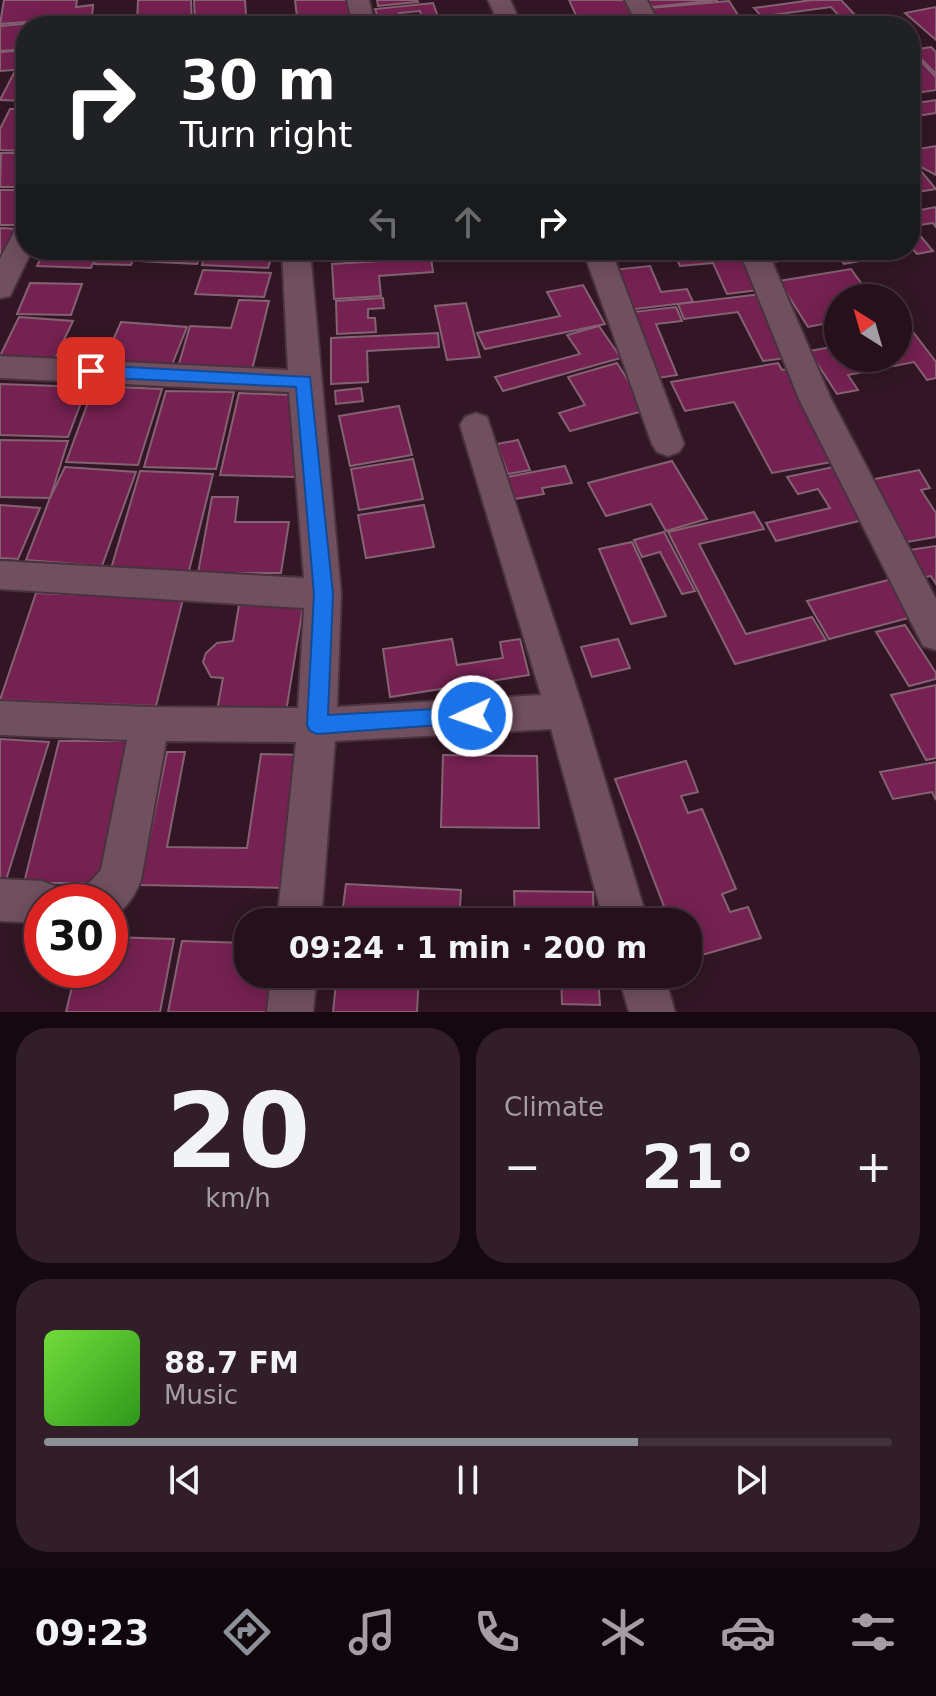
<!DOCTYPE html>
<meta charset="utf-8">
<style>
:root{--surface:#26101c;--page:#321e29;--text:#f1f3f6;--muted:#a49da3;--line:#42303b;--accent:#8c9099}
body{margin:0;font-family:"DejaVu Sans",sans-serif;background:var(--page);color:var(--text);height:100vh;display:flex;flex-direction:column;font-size:30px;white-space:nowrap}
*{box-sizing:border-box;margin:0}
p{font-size:26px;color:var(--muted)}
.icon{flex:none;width:44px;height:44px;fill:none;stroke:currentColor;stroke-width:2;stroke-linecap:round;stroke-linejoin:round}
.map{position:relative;height:1012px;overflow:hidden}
.sheet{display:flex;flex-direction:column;gap:16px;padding:16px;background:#15090f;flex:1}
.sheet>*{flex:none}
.guide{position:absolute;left:16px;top:16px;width:904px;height:244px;border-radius:32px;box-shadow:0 4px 20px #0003,0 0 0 2px var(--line);background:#202124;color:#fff;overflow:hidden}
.needle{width:52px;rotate:323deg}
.controls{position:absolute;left:824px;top:284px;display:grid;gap:16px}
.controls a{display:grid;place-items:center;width:88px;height:88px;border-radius:50%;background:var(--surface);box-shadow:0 4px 20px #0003,0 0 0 2px var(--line);font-size:40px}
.speed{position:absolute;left:24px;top:884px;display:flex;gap:16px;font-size:40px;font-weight:700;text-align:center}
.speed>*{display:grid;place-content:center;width:104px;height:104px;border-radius:50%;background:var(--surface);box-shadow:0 4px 20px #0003,0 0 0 2px var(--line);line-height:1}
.speed .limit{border:12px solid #d22;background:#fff;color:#111}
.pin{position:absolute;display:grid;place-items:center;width:68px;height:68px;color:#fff;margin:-34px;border-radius:16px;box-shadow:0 4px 12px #0006}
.me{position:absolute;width:88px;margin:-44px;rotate:267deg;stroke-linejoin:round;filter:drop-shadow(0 0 6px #0008)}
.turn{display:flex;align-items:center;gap:28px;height:168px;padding:0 32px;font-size:36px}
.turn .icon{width:104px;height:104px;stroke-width:2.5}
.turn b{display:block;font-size:56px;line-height:68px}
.lanes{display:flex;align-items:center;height:76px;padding:0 32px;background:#0003;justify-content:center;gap:40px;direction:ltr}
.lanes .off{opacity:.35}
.big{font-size:60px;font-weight:700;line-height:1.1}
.sheet .tile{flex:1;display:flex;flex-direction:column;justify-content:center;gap:12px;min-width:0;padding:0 28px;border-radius:32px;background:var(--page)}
.sheet .dial{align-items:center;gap:0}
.dial b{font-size:104px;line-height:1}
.song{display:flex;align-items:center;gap:24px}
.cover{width:96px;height:96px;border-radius:12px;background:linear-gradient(135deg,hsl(100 70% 55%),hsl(110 70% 35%))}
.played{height:8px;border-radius:4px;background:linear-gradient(90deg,var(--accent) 70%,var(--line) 70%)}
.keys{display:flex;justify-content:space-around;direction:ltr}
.heat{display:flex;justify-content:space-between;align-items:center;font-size:44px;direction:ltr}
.sheet .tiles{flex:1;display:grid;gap:16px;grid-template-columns:1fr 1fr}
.tile:last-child{grid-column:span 2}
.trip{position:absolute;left:234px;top:908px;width:468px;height:80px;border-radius:32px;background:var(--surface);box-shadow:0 4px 20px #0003,0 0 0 2px var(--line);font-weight:700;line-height:80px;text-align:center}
.dock{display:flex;height:128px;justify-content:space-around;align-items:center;background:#0f060b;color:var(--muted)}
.dock .icon{width:56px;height:56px}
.dock .active{color:var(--accent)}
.dock b{font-size:36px;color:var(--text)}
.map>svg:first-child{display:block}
.building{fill:#752151;stroke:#846272;stroke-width:2}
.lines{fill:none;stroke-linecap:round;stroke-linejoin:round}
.minor-casing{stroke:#49323e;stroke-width:4}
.minor{fill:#704f5e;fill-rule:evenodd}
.route{fill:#1a73e8;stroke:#114b97;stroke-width:2}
</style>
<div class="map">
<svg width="936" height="1012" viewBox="0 0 936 1012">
<rect width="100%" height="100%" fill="#321625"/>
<g class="building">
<path d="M4,0H77L76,7L93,5L92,17L0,24Z"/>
<path d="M138,0H191L192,26H137Z"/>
<path d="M194,0H245L246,15L195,19Z"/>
<path d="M295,0H347L351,22L298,26Z"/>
<path d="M377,0H417L418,2L378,6Z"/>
<path d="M569,0H624L634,20L580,24Z"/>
<path d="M648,0H718L652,7Z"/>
<path d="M812,0H841L857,17L842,19L831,7L772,15L782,26H770L754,8Z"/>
<path d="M729,1L744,24L660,26L650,8Z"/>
<path d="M433,3L441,25L425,26L420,11L399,13L404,26H381L375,9Z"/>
<path d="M936,7V40L905,13Z"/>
<path d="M246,16L248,26H198V21Z"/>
<path d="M856,17L865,26H831L827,23Z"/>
<path d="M80,19V26H26V49L0,51V26Z"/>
<path d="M931,47L936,52V74L912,50Z"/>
<path d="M26,50V69L0,71V52Z"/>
<path d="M910,50L936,77V90L916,93L910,87Z"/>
<path d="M16,69L26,70V101L0,100Z"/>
<path d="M936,100V113L910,117V104Z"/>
<path d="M10,109H26V151L0,150V129Z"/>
<path d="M936,146V175L919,166L917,161L920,158L913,150Z"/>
<path d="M1,153H26V187H0Z"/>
<path d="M910,158L936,189L910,193Z"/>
<path d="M0,190H26V216L22,225H0Z"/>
<path d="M936,207V227L933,223L912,226L933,251L917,254L910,246V212Z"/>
<path d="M0,228L19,229L0,265Z"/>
<path d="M45,250H98L91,268L37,266Z"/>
<path d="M100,250H137L131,265L95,264Z"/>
<path d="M144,250H203L197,264L140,261Z"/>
<path d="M207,250H274L268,268L202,265Z"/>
<path d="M524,250H572V251L525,255Z"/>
<path d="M722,250H739L759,290L727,294L713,263L680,266L675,255Z"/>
<path d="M767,250H806L810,256L774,262Z"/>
<path d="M834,250H900L903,253L844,264Z"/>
<path d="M431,258L433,272L379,276L381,296L334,299L332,264Z"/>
<path d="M650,266L661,292L687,289L693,302L627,310L612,270Z"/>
<path d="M851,269L872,298H838V321L808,327L779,281Z"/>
<path d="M203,270L271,273L264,297L195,294Z"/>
<path d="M30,283L82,284L71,315L17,314Z"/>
<path d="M583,285L605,324L485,349L477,333L560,316L547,292Z"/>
<path d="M761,294L794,357L763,361L738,312L684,319L678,304Z"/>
<path d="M383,298L384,308L368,309V318H375L376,332L337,334L336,301Z"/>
<path d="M239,300L269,301L252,370L178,367L190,326L231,328Z"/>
<path d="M466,303L480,357L447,360L435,306Z"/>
<path d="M676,307L682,321L656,324L677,375L658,378L633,312Z"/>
<path d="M19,317L73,321L54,361L0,356Z"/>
<path d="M121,322L187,327L172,365L104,360Z"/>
<path d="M907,324L936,362V378L927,380L914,362L848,375L858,390L837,394L809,351L838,346V358H898V326Z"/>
<path d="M599,326L621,358L503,391L495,377L580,354L567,335Z"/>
<path d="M438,333L439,347L367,351L368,382L331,384V338Z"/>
<path d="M617,363L647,410L570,431L559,413L585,405L568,377Z"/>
<path d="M778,363L782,370L793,368L803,384L793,386L837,461L772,473L734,402L685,411L671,382Z"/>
<path d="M0,384L87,387L68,437L0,435Z"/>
<path d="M94,386L162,389L138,465L66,462Z"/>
<path d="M361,388L363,401L336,404L335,391Z"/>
<path d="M166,391L234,392L216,469L144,467Z"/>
<path d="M239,393L291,395L296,477L220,475Z"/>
<path d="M399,406L412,455L350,466L339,416Z"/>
<path d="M0,440L68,441L50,498L0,497Z"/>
<path d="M518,440L530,470L508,474L497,444Z"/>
<path d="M413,459L423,499L359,510L351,469Z"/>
<path d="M672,461L707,519L666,531L651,504L606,516L588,483Z"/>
<path d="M565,466L572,483L542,488L544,494L515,499L507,477Z"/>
<path d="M65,467L136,472L102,566L26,560L50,498Z"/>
<path d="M833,467L867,519L776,541L766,523L830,508L818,489L798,494L787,477Z"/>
<path d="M919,470L930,488L921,490L936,513V537L907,542L870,480Z"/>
<path d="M140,471L213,474L188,575L110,572Z"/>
<path d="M212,497H238L235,522H289L281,573H198Z"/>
<path d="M0,505L40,508L18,559L0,558Z"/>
<path d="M424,505L434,547L366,558L358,515Z"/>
<path d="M754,512L764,529L699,544L746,634L812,617L826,640L735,664L668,532Z"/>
<path d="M664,532L695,591L682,594L660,552L642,557L634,540Z"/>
<path d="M632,542L666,616L631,624L599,549Z"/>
<path d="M936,546V584L931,576L925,577L909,550Z"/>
<path d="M896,578L920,615L829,639L807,601Z"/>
<path d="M36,593L183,599L156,706L0,700Z"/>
<path d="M239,605L303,607L285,718L216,716L223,678L211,677L203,662L206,653L217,643L233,641Z"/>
<path d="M905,625L936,673V679L909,686L876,632Z"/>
<path d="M452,639L457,665L503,658L500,642L520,639L529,675L390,697L383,649Z"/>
<path d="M618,639L630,668L592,677L581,647Z"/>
<path d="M936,685V758L926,760L891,695Z"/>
<path d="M0,739L49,742L6,880L0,879Z"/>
<path d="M59,741H129L100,883H24Z"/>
<path d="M167,752H185L167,847L247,848L261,754L305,755L289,888L140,885Z"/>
<path d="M443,755L537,756L539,828L441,827Z"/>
<path d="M686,761L698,792L681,796L688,813L702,809L736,889L722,894L730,912L748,907L761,938L688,959V922H670L615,779Z"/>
<path d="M936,762V800L932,792L893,799L880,772Z"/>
<path d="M346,884L461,890L459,922H341Z"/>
<path d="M514,891L593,892L594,922H515Z"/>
<path d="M110,937L174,939L160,1012H66L76,970H110Z"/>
<path d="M182,941L248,943V974H282L277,1012H168Z"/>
<path d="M337,974H419L417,1012H333Z"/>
<path d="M561,974H598L600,1005L562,1004Z"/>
</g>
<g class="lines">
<defs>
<g id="minor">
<path d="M347,0H369L375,26H353Z"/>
<path d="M488,0H510L522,26H500Z"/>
<path d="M625,0H647L660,26H638Z"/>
<path d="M26,225V250H32L10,296L0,298V259L16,228Z"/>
<path d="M282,250H310L341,594L337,707L541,695L460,425L465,417L476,413L487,417L584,711L648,922H604L551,729L335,741L321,922H277L296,742L166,741L141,880C135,895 126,911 110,917V902H72L79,887L89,883L101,870L127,740L0,735V701L150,707L298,708L304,608L0,589V561L304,578L289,392L0,378V356L288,370Z"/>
<path d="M583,250H611L684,444L679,452L668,456L657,452L652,444Z"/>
<path d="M739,250H767L831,399L936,599V650L923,646L799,399Z"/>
<path d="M0,879L42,881L57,887L64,902H42V923L0,921Z"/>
<path d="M271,974H317L313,1012H267Z"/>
<path d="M618,974H664L675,1012H629Z"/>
</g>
</defs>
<use href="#minor" class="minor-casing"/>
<use href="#minor" class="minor"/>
</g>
<path class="route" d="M91,365L310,377L333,594L328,715L472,707L480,710L483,716L480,722L317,734L310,731L307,725L314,594L296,387L91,377L83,371Z"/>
</svg>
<div class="controls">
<a><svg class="needle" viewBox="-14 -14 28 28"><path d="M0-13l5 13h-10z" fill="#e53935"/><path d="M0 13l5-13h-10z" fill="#a49da3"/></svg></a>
</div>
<div class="speed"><div class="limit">30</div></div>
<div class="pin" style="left:91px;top:371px;background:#d93025"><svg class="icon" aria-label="arrive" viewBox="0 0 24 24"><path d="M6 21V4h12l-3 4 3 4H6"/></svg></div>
<svg class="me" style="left:472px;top:716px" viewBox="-20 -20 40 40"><circle r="17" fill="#1a73e8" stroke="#fff" stroke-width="3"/><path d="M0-11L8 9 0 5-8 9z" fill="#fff"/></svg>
<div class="trip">09:24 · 1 min · 200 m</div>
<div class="guide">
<div class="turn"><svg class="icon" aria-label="right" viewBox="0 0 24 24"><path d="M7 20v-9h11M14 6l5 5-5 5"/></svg><div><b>30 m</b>Turn right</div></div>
<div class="lanes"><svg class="icon off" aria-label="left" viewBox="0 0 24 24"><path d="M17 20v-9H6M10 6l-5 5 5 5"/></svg><svg class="icon off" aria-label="ahead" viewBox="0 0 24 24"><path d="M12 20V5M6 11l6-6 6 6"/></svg><svg class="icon" aria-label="right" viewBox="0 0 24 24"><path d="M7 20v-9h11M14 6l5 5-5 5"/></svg></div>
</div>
</div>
<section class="sheet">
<div class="tiles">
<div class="tile dial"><b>20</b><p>km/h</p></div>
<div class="tile"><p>Climate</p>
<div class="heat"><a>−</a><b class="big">21°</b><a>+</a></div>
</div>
<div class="tile">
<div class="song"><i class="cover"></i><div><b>88.7 FM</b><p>Music</p></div></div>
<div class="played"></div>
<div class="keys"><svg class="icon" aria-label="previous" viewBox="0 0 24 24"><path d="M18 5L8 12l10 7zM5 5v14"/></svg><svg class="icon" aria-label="pause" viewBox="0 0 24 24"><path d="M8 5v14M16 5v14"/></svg><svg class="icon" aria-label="next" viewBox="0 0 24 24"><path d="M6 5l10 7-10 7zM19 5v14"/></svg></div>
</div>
</div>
</section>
<nav class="dock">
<b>09:23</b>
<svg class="icon active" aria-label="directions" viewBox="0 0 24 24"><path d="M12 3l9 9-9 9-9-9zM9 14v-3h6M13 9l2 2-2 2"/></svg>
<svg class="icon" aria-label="music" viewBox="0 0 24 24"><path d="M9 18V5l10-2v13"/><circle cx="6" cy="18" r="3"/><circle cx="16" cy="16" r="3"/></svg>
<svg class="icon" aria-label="phone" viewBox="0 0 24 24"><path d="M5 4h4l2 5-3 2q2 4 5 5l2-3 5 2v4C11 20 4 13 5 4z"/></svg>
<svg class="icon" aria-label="climate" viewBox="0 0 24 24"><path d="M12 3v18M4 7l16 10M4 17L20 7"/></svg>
<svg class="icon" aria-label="car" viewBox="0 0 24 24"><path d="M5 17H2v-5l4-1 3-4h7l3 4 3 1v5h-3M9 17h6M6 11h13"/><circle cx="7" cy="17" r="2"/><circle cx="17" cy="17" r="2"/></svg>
<svg class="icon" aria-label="filters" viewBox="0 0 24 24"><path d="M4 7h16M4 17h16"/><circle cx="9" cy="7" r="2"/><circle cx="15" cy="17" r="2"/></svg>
</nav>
